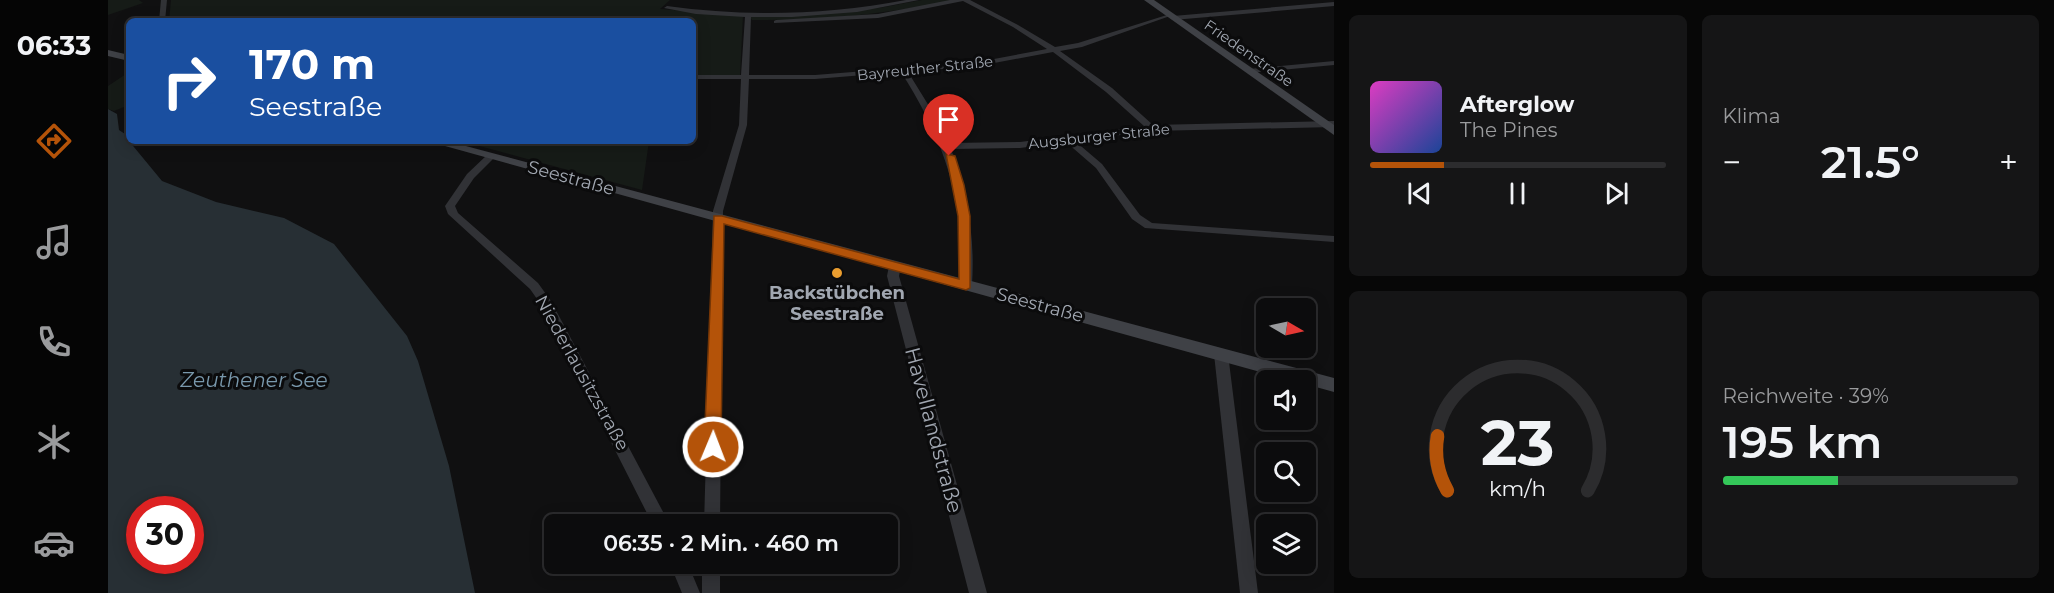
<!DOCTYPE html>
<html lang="de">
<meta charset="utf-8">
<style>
:root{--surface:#0c0c0d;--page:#151516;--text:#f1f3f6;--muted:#9a9b9d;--line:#2c2c2e;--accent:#b45309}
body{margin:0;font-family:Montserrat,sans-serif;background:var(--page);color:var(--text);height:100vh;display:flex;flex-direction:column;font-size:22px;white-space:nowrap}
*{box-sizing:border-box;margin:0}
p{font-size:20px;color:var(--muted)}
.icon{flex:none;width:33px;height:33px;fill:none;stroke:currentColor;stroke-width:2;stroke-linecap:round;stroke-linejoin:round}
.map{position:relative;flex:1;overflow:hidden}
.details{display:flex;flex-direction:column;gap:15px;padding:15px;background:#070707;width:720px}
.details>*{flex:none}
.top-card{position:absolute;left:18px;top:18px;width:570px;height:126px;border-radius:9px;box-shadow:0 3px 15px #0003,0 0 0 2px var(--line);background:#1a4fa0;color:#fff;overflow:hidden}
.needle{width:39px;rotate:99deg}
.controls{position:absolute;left:1148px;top:298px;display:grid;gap:12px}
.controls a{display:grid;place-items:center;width:60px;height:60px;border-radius:9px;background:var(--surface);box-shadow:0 3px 15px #0003,0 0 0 2px var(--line);font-size:30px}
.speed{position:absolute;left:18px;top:496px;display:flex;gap:12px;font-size:30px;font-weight:700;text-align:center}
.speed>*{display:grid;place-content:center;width:78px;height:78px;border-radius:50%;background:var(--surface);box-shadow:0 3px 15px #0003,0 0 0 2px var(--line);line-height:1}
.speed .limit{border:9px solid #d22;background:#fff;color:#111}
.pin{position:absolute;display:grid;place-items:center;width:51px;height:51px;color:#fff;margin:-62px -26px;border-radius:50% 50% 50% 0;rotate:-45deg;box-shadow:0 0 6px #0007}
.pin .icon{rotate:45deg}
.me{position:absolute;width:66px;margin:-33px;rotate:1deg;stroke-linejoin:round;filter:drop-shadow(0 0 4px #0008)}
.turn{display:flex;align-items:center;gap:21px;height:126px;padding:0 24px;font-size:27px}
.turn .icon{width:78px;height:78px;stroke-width:2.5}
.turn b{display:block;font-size:42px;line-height:51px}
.big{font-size:45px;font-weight:600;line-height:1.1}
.details .widget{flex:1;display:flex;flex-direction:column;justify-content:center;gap:9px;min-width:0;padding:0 21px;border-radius:9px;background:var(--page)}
.details .dial{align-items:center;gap:0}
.dial svg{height:156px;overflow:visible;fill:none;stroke:var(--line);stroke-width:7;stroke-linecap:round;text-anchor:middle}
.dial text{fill:var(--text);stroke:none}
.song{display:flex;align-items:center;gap:18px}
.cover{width:72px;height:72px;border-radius:9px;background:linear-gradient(135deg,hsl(310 70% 55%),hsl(220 70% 35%))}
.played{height:6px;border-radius:3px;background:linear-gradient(90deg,var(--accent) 25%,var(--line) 25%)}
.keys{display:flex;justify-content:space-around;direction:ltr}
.heat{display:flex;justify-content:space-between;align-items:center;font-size:33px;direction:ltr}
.charge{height:9px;border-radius:4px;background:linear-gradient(90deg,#34c759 39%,var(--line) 0)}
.details .tiles{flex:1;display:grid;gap:15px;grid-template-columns:repeat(2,1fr)}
.trip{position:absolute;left:436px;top:514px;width:354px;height:60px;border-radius:9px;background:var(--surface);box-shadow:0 3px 15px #0003,0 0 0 2px var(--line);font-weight:600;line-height:60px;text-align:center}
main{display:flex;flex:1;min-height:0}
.tab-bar{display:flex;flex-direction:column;width:108px;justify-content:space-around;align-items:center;background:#050505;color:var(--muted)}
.tab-bar .icon{width:42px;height:42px}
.tab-bar .active{color:var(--accent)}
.tab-bar b{font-size:27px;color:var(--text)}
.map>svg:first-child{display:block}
.green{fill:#161b17}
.water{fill:#272f34;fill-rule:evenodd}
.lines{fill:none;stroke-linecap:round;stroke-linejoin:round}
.street{fill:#313236;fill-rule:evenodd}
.secondary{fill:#3f4146;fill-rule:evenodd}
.route{fill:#b45309;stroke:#753606;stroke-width:1.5}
.poi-dot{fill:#ea9d2f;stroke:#0b0b0c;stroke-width:2}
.labels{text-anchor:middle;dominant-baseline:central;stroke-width:6;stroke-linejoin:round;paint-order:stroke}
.far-street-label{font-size:15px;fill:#a1a7b1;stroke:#0b0b0c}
.street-label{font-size:18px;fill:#a1a7b1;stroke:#0b0b0c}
.poi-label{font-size:18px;font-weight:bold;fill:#a1a7b1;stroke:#0b0b0c}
.water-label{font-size:20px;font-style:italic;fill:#7998ac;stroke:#0b0b0c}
.near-street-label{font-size:21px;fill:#a1a7b1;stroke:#0b0b0c}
</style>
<main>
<nav class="tab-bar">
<b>06:33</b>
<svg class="icon active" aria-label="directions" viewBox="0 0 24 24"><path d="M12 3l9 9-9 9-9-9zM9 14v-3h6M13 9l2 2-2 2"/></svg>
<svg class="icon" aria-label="music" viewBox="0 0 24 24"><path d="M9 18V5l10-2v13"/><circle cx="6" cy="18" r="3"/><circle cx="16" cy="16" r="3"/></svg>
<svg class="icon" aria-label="phone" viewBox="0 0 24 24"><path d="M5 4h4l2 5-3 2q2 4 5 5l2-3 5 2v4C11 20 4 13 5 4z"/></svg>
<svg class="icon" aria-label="climate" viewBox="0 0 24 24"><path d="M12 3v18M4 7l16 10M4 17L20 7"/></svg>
<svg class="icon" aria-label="car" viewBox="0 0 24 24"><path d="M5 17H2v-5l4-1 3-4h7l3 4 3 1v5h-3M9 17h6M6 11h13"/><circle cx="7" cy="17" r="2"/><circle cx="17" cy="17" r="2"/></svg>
</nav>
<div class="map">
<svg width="1226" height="593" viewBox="0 0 1226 593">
<rect width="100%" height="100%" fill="#101011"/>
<g class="green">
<path d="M0,0H31L35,3L0,15Z"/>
<path d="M63,0H562L552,9L635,15L632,76L585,75V21H61Z"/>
<path d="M814,0H847C778,14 714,21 644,20L642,17L771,8Z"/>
<path d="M21,72V105L6,111L0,109V86Z"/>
<path d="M353,141H541L534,190Z"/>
</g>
<path class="water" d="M0,109L9,114L11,130L20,136L21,141L54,181L108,202L176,218L226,244L299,336L310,361L341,466L367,593H0ZM32,510H82V561H32Z"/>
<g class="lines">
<g class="street">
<path d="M53,0H59L57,21H51Z"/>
<path d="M798,0H811L749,12L684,17H643L641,75H707L870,62L939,49L905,27L855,1L770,18L666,23V21L668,20L770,14L842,0H862L910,25L947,47L970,43L1062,14V16L974,47L952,51L1004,88L1045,125L1226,121V127L1043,131L967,141L994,164L1032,215L1044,223L1226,236V242L1037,228L1024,219L988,168L958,142L912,148L843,149C860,194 867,237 864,285L862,288H854L852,285C859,205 836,139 793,72L707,79H641L639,125L615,211L612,525H596L605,211L631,125L633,79H585V75H633L637,17L588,14L556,8L559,6C639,17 718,15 798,0ZM945,52L998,92L1036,126L912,142L841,143L829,119L800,72L870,66Z"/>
<path d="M1226,2V6L1065,20L1062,18L1065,16Z"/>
<path d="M1226,61V65L1141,73L1137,71L1141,69Z"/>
<path d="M382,154L387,157L366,178L347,206L350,213L430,283L443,301L562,525H545L434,306L422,289L340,214L337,206L359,174L379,155Z"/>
<path d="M787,262L793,266L791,276L879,593H861L779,276L781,266Z"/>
<path d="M1113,349L1118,351L1120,354L1150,593H1132L1106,354L1108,351Z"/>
<path d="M562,564H580L592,593H574Z"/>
<rect x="594" y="564" width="18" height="29"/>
</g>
<g class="secondary">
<path d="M1036,0H1046L1226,125V135Z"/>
<path d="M0,50L21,55V61L0,56Z"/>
<path d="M319,141H339L1226,378V392L1197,384V381H1185Z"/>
</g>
</g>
<path class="route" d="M838,154L847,156L856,185L862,216V288L858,290L616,224L613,447L611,452H599L596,447L606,216H614L851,279L850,216Z"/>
<circle class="poi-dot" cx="729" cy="273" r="6"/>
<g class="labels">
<g class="far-street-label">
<text transform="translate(1141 53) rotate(35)">Friedenstraße</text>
<text transform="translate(817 68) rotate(-6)">Bayreuther Straße</text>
<text transform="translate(991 136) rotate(-6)">Augsburger Straße</text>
</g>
<g class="street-label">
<text transform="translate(463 178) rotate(15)">Seestraße</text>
<text transform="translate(932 305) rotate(15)">Seestraße</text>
<text transform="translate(474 373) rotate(61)">Niederlausitzstraße</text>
</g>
<g class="poi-label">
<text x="729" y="293">Backstübchen<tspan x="729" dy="21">Seestraße</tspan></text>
</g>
<g class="water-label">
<text x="146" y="380">Zeuthener See</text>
</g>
<g class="near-street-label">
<text transform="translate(826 430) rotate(75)">Havellandstraße</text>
</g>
</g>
</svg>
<div class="controls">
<a><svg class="needle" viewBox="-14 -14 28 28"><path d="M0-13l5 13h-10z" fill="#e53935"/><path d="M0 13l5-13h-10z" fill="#9a9b9d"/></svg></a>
<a><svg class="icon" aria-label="sound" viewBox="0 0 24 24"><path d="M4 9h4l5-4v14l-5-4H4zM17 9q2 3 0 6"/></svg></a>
<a><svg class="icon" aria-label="search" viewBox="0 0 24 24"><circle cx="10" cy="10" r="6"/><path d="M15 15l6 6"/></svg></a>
<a><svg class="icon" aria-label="layers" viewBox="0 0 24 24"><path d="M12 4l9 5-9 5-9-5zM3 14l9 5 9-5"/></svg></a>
</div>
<div class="speed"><div class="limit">30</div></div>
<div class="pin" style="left:841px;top:156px;background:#d93025"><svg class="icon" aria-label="arrive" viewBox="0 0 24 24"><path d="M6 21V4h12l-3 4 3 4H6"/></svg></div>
<svg class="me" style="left:605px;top:447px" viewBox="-20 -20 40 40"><circle r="17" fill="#b45309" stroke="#fff" stroke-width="3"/><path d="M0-11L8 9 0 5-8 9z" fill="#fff"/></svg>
<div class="trip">06:35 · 2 Min. · 460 m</div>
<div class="top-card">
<div class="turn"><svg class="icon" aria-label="right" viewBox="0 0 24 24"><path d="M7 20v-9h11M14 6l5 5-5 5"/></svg><div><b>170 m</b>Seestraße</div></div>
</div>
</div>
<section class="details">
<div class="tiles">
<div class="widget">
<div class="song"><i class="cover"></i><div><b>Afterglow</b><p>The Pines</p></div></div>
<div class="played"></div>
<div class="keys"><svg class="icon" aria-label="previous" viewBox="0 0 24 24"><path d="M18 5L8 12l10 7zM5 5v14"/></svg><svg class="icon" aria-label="pause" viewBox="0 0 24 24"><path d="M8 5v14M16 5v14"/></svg><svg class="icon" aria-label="next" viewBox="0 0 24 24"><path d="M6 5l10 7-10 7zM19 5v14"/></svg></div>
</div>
<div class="widget"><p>Klima</p>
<div class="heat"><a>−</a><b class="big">21.5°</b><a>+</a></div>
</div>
<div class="widget dial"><svg viewBox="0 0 100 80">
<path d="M14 69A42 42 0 1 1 86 69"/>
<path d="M14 69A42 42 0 0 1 9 41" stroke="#b45309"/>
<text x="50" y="56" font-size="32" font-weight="700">23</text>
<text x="50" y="72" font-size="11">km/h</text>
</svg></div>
<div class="widget"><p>Reichweite · 39%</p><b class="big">195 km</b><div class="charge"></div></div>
</div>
</section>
</main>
